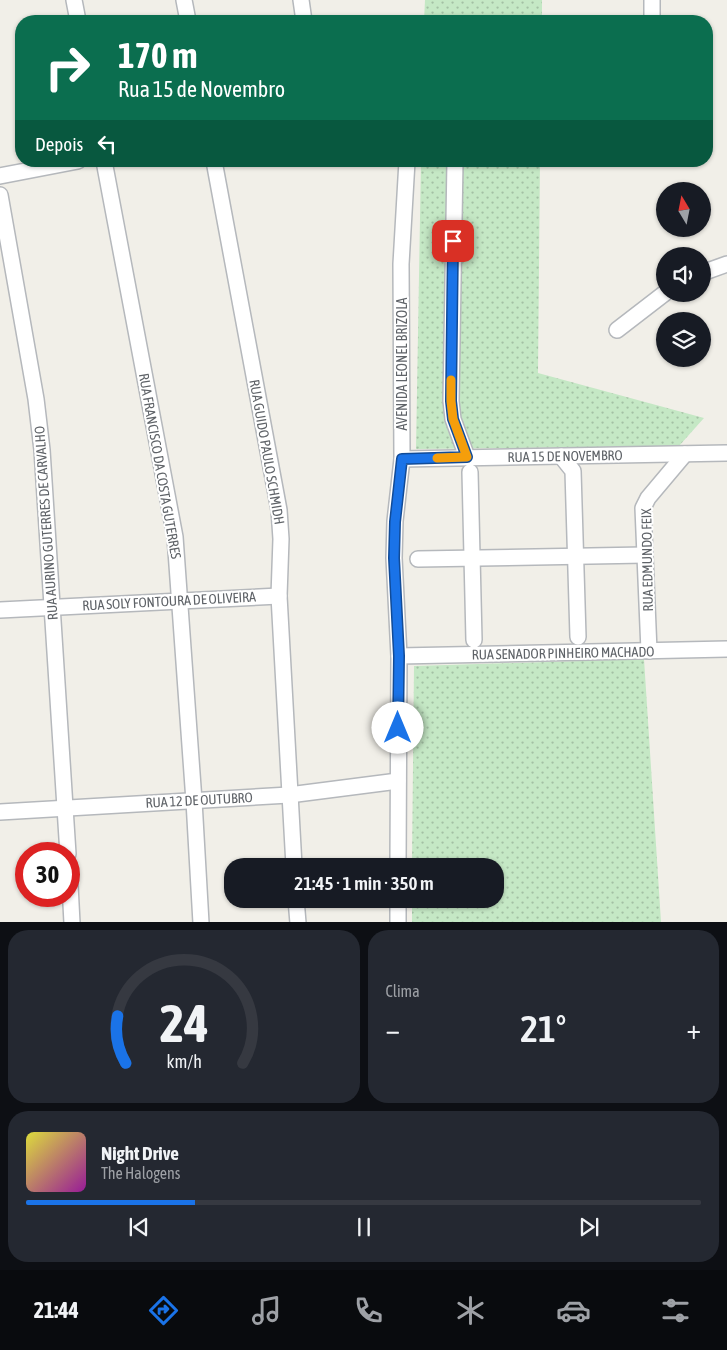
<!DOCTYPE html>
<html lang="pt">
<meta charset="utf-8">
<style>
:root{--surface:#171b24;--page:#242831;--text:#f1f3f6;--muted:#9ea1a6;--line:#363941;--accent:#1a73e8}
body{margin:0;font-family:"Asap Condensed",sans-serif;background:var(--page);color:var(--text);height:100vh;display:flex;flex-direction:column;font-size:19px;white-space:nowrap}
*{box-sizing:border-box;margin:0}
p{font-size:16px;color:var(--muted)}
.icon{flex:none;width:28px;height:28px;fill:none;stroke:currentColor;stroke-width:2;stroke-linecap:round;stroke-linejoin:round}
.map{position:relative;height:922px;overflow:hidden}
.side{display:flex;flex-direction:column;gap:8px;padding:8px;background:#0d0f14;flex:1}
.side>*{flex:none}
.hud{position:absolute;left:15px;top:15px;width:698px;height:152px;border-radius:20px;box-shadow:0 1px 4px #0004;background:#0b6e4f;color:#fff;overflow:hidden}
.needle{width:32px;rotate:350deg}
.controls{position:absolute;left:656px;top:182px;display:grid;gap:10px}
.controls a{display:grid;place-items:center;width:55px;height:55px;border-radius:50%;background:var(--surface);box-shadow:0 1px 4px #0004;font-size:25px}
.speed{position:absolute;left:15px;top:842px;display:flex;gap:10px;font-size:25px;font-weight:700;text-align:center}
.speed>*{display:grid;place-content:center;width:65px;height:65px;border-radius:50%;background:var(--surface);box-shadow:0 1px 4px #0004;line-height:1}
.speed .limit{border:8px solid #d22;background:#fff;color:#111}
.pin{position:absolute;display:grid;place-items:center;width:42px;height:42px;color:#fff;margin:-21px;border-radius:10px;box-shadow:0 2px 8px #0006}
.me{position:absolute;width:55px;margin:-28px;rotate:0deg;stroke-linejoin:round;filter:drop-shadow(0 0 4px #0008)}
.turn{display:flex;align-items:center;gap:18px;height:105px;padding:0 20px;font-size:22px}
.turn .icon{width:65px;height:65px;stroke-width:2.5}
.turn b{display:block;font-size:35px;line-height:42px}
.then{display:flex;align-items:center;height:48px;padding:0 20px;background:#0003;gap:10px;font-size:19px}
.big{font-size:38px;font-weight:600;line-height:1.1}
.side .card{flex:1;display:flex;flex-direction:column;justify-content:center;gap:8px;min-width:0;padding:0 18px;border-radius:20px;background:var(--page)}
.side .dial{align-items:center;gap:0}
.dial svg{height:130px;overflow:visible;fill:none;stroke:var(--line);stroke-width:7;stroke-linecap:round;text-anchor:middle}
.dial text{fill:var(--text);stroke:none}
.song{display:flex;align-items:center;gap:15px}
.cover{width:60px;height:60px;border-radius:8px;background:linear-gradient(135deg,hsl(60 70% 55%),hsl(300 70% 35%))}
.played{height:5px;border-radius:2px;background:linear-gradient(90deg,var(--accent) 25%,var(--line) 25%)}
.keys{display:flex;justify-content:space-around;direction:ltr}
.heat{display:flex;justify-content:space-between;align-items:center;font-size:28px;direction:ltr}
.side .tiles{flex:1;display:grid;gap:8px;grid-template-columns:1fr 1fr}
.card:last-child{grid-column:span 2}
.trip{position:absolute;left:224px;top:858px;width:280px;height:50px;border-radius:20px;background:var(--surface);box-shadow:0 1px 4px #0004;font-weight:600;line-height:50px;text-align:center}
.tab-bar{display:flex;height:80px;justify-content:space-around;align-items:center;background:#090b0e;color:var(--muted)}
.tab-bar .icon{width:35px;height:35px}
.tab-bar .active{color:var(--accent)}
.tab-bar b{font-size:22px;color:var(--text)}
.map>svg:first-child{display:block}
.grass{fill:url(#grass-dots)}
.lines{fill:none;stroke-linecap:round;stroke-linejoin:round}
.minor-casing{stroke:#b5b8bc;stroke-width:18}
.minor{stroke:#fff;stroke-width:15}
.route-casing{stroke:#114b97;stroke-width:12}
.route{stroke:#1a73e8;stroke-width:9}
.slow{stroke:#f59e0b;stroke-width:9}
.labels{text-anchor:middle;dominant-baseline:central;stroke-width:4;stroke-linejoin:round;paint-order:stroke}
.street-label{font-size:14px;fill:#5f6368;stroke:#fff}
</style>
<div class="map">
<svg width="727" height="923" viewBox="0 0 727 923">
<defs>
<pattern id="grass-dots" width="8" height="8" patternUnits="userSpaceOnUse" patternTransform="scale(1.25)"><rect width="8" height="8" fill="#c5e8c5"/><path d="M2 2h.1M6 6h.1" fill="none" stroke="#a3c0a4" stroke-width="1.8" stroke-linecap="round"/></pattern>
</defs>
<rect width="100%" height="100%" fill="#f1efe8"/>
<g class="grass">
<path d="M425,0H542V21H424Z"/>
<path d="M421,161H540L538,373L704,418L679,446L416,449Z"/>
<path d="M644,659L661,922H412V899H495V866H412L414,666Z"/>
</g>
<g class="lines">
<defs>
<g id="minor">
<path d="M74,0L78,21"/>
<path d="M184,0L188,21"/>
<path d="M301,0L304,21"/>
<path d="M652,0V21"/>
<path d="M104,161L175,537L194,801L201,923"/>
<path d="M214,161L279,510L281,539L279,596L294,866"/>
<path d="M455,161L451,401L453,419L467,457"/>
<path d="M0,176L78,161"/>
<path d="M0,195L36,399L42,450L68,854"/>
<path d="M702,273L727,264"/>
<path d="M617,330L665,293"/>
<path d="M561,456L573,471L578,637"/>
<path d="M402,459L727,453"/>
<path d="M470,472L474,640"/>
<path d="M418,559L645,555"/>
<path d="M0,610L279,596"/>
<path d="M649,651L643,508L648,498L685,454"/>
<path d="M399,656L727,649"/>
<path d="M0,812L289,795L398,781"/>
<path d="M69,866L72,923"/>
<path d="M398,866L399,656L394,558L395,521L402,459L401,264L407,161"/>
<path d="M296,899L298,923"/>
<path d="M398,923V899"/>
</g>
</defs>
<use href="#minor" class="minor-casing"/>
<use href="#minor" class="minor"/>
</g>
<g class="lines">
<defs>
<path id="route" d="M398,728L399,656L394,558L395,522L402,459L467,457L453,419L451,401L453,241"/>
</defs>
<use href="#route" class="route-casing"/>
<use href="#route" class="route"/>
<path class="slow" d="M437,458L467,457L453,419L451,401V380"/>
</g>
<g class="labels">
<g class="street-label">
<text transform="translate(402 364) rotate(-90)">AVENIDA LEONEL BRIZOLA</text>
<text transform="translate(267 452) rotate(80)">RUA GUIDO PAULO SCHMIDH</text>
<text transform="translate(565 456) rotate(-1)">RUA 15 DE NOVEMBRO</text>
<text transform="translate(160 466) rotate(80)">RUA FRANCISCO DA COSTA GUTERRES</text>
<text transform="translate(46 523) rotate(-94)">RUA AURINO GUTERRES DE CARVALHO</text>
<text transform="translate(647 560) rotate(-91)">RUA EDMUNDO FEIX</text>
<text transform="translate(169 601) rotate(-3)">RUA SOLY FONTOURA DE OLIVEIRA</text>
<text transform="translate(563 653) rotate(-1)">RUA SENADOR PINHEIRO MACHADO</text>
<text transform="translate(199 800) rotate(-3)">RUA 12 DE OUTUBRO</text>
</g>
</g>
</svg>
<div class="controls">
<a><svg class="needle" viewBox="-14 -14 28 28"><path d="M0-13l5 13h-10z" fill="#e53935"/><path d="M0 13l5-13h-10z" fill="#9ea1a6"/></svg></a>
<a><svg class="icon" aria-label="sound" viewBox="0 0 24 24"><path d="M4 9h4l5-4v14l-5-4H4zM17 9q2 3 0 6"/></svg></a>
<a><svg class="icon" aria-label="layers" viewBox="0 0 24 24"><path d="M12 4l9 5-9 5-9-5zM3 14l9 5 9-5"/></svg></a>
</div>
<div class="speed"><div class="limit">30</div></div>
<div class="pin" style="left:453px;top:241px;background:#d93025"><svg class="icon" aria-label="arrive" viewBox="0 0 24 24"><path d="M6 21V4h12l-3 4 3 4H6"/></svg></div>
<svg class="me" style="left:398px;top:728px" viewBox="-20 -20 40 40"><circle r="19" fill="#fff"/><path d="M0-13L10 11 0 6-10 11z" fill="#1a73e8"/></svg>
<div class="trip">21:45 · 1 min · 350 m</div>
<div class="hud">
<div class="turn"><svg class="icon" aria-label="right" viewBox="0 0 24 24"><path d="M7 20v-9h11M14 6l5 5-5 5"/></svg><div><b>170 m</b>Rua 15 de Novembro</div></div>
<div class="then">Depois<svg class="icon" aria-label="left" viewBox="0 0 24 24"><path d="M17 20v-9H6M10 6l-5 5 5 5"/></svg></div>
</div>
</div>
<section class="side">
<div class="tiles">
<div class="card dial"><svg viewBox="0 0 100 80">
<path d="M14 69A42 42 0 1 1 86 69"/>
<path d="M14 69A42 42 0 0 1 9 40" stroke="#1a73e8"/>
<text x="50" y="56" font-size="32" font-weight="700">24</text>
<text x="50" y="72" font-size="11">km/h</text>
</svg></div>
<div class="card"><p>Clima</p>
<div class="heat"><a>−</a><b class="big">21°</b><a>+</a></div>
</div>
<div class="card">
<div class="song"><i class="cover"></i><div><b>Night Drive</b><p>The Halogens</p></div></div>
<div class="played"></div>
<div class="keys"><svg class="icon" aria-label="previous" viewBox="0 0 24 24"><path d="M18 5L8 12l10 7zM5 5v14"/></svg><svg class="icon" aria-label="pause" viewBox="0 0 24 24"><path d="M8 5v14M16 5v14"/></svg><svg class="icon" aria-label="next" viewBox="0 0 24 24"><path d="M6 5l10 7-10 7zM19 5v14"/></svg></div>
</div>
</div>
</section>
<nav class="tab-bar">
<b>21:44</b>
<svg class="icon active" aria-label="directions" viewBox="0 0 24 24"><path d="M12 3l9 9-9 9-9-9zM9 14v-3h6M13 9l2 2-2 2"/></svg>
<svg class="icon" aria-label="music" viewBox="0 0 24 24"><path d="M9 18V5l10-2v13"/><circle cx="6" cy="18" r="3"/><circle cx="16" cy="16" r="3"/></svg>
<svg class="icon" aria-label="phone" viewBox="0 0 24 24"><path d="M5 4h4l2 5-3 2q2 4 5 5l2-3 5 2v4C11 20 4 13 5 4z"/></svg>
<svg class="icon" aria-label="climate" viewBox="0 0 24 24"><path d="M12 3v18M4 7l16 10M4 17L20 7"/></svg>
<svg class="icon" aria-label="car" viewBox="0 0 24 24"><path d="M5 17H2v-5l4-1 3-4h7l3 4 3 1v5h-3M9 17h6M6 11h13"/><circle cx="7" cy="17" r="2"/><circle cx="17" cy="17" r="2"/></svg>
<svg class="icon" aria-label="filters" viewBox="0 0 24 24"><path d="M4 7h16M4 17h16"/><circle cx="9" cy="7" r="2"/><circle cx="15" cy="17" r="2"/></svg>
</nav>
